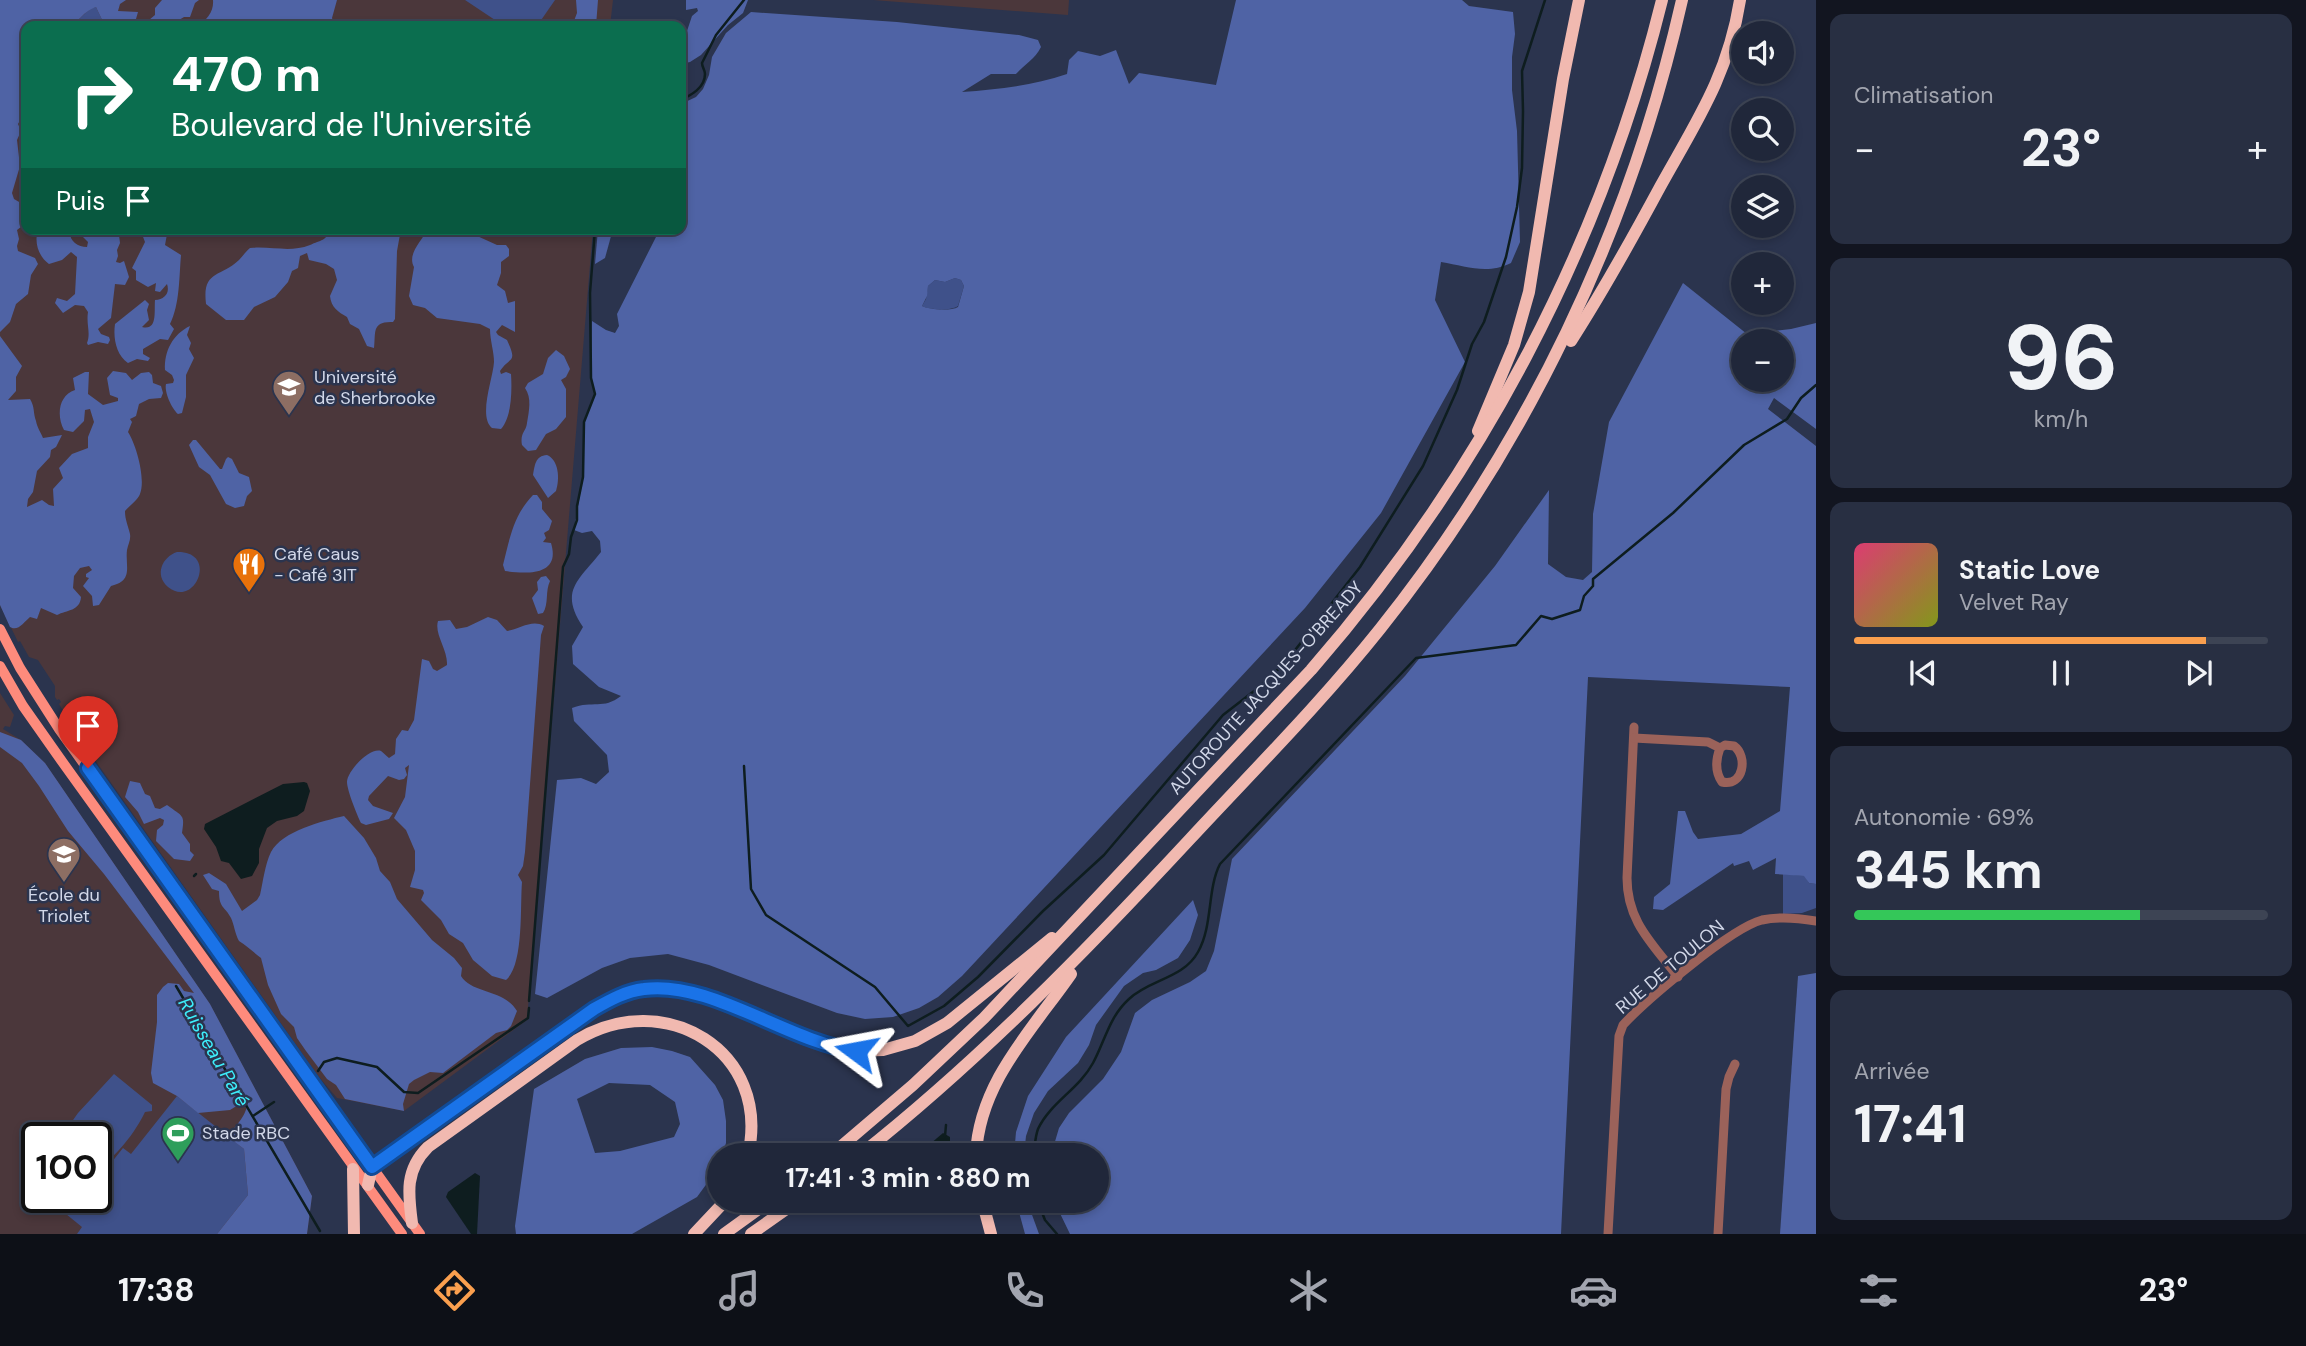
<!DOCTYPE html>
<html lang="fr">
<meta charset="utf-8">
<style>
:root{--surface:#20273a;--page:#282f42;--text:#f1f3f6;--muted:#a2a5af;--line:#3d4454;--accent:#fa9f4e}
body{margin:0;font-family:"DM Sans",sans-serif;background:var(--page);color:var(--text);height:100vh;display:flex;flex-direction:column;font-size:26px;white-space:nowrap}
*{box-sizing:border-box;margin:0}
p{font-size:23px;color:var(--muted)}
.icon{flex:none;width:38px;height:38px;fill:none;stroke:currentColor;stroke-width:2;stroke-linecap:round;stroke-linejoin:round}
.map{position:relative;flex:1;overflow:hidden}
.panel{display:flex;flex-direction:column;gap:14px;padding:14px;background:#121520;width:490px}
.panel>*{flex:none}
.top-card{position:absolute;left:21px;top:21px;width:665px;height:214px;border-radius:14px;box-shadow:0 4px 10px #0003,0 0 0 2px var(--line);background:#0b6e4f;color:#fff;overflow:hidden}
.tools{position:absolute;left:1731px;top:21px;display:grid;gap:14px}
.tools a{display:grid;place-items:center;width:63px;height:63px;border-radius:50%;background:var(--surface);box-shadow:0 4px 10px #0003,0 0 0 2px var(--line);font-size:35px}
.speed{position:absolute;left:21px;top:1122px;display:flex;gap:14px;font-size:35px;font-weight:700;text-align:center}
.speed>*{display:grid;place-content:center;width:91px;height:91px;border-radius:50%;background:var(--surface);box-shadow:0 4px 10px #0003,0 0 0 2px var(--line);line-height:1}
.speed .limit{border:4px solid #111;border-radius:10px;background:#fff;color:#111}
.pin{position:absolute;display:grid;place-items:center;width:60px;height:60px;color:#fff;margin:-72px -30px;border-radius:50% 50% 50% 0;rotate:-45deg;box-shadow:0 0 7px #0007}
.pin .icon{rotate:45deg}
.me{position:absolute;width:77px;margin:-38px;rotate:283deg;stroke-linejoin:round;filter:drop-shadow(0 0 5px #0008)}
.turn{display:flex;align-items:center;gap:24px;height:147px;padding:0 35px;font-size:32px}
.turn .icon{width:91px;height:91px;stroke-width:2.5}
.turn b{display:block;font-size:49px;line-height:60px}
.then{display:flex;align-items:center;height:66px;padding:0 35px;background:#0003;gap:14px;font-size:26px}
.big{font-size:52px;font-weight:700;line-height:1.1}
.panel .card{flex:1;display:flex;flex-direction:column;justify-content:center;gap:10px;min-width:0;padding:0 24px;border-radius:14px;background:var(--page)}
.panel .dial{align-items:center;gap:0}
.dial b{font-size:91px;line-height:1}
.song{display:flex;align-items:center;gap:21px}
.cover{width:84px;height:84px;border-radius:10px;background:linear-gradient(135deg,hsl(340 70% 55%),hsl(70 70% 35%))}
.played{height:7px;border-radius:4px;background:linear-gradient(90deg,var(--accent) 85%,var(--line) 85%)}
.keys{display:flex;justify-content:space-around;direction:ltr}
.heat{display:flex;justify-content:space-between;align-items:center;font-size:38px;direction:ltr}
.charge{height:10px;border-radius:5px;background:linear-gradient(90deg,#34c759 69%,var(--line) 0)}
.trip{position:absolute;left:707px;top:1143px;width:402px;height:70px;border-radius:35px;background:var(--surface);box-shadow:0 4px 10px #0003,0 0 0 2px var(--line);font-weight:700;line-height:70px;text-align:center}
.dock{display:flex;height:112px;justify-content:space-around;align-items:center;background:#0d1017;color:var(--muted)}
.dock .icon{width:49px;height:49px}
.dock .active{color:var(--accent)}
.dock b{font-size:32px;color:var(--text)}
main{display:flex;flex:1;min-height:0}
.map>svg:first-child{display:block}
.education{fill:#4b373b;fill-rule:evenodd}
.green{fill:#3f518a}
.forest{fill:#4f63a5;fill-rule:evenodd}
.water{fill:#0e1d1f}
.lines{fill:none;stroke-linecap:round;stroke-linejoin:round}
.stream{stroke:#0e1d1f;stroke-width:2.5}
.minor{stroke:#9b625a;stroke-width:9}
.major{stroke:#fe8b7c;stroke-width:10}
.highway{stroke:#f1b9b0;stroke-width:12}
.route-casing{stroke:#114b97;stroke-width:18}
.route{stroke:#1a73e8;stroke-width:12}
.labels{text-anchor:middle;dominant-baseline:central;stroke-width:5;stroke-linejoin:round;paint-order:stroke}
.poi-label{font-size:18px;fill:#d2d8e9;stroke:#2b344e;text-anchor:start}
.street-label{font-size:18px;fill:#d2d8e9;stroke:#2b344e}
.water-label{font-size:19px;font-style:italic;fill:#3deefb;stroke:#2b344e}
</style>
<main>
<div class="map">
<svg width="1816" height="1234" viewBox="0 0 1816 1234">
<rect width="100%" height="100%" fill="#2b344e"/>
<g class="education">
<path d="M0,0H613L610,26H26V229H593L527,1020L404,1111L337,1098L318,1076L78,736L59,704L61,702L59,699L57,700L55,697V686L38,660L29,657L20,641L18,642L0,605Z"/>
<path d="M873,0H1069L1068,15Z"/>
<path d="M0,693L14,715L10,727L5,726L3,729L21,740L45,763L210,1004L312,1196L307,1234H0ZM37,1138H96V1197H37Z"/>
</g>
<g class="green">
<path d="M465,0H555L537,26H504Z"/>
<path d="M96,7L105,26H75C77,20 89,8 96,7Z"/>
<path d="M955,278L961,280L964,286L958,306C952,311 929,310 922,306L926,299L928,286L935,280L945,282Z"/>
<path d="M177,552C219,551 195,609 168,587C154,575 162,557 177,552Z"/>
<path d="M1783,874L1805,876L1809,883L1816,884V908L1802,913L1783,914Z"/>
<path d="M114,1074L152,1105V1111L145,1112C135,1133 116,1157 96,1170V1138L61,1137L78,1113Z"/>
<path d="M177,1096L244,1149L248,1195L217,1234H77L82,1227L66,1214L69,1210L63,1205L70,1197H96V1176L99,1172L103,1173L123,1148L131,1154Z"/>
</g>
<g class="forest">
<path d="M0,0H126L120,4L118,11L138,12L134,26H105L96,7C89,9 76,20 75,26H26V109L18,124L21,131L17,140L20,166L12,193L14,199L26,206V223L17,230L19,239L17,246L18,251L35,258L38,264L31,275L28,294L16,304L10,322L0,332Z"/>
<path d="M162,0H199L195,3L190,17H184L179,20V26H148L149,20L155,15V8Z"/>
<path d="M213,0H337L332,18L335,26H198C207,19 214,12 213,0Z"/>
<path d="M576,0H598L596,26H572L577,13Z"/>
<path d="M686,0H748L743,13L728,25L701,55L690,62L681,64V35L687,31L692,16L698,11L697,8L686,10Z"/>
<path d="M1236,0H1462L1469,6L1513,12L1515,34L1512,57V90L1517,131L1520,242L1511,263C1487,275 1466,266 1441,262L1435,300L1465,362L1381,513L1305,608L962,976L938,997L919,1008L893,1017L865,1019L837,1013L709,965L668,954L630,958L602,968L547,998L535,994L557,780L581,778L596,784L609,772L607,755L574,721L572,708C593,700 603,710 621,696L599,687L573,664L572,646L583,627C559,591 578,581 601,552L600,541L592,531L582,533L574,530L583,477L584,422L595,394L591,378L592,321L606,330L615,333L619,326L617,314L656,237L654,229H681V104L696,97L703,89L709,75L712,57L726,33L751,12L897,22L1019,35L1038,40L1041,47C1035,59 1025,64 1016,74H991L962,92C998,89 1032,86 1067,74L1069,60L1078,51L1100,56L1116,50L1129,84L1139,73L1216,85ZM955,278L961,280L964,286L958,307C952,311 929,310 922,306L927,296L928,286L935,280L945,282Z"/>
<path d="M38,229H70C68,240 77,247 87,247L88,242L80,234L81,230L85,229L95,235L101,229H108L119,235L120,243L117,250L118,256L116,262L120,263L124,261L129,277L125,285L115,284L111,318L98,329L101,334L109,337L110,340L108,344L98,342L88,345L87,343C91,333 86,324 88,312L84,306L75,305L63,313L55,303L57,298L67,301L75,294L77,257L71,252L62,260L49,264C38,256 34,242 38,229Z"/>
<path d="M140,229H168L165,245L181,255C179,277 180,304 170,324L174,329L168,340L160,339L143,349V354L150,358L148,361L137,359L128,363C116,355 113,338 115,324L145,300L149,304L147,310L149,320L142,327C158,331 154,311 155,300C165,299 170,293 167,284L160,292L155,291L156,283L148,287L136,280V271L132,268L145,242Z"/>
<path d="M331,229H401L397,251L395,319L393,322C371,321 376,333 374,348L367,346L359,329L350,324L347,317C338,312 331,307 330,296L337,280L334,269L326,264L309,260L307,253L300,256L298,268L292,271L288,282L275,297L254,307L244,320H226L206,304C202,270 220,278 239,260C243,256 246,251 250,248C272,246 290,253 310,245C321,240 326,241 331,229Z"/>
<path d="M428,229L464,230L497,245H506L509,249V256L501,262V273L497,285L505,291L508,303L515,301V332L502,325L496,332L498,335L507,340C518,364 510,356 500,371L501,374L506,372L511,374C512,389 512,417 501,429L492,428C478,416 493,379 494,362C494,352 490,340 490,329L480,324L437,318L425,308L413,305L409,296L414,267C407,254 421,242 428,229Z"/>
<path d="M598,229H613L605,258L595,264Z"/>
<path d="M1683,283L1747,334L1791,329L1816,323V429L1774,398L1768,409L1816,446V884L1809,883L1804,876L1775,874L1776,858L1753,870L1749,861L1734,866L1733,863L1663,910L1653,909L1654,897L1670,884L1678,811H1685L1693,832L1698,839L1741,834L1780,811L1790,687L1588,677L1561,1234H1070L1054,1201L1097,1200V1155H1051L1059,1128L1069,1113L1103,1079L1121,1052L1135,1013L1152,1000L1190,982L1206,971L1214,951L1232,859L1405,676L1495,566L1549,490L1548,564L1566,577L1583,580L1592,572L1593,514L1609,422ZM1743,341H1782V380H1743Z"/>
<path d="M190,326L187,335L191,343L189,349L194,358L186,375V397L182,413L178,414C172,409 164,392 166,384L173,383L174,380L172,375L165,370C164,351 173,334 190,326Z"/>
<path d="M0,336L22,366L16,377V391L8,400L30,399C35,407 33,413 36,421C37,427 41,433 43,438L62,435L56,447L51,450L50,457L37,471L33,492L28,499L27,507L42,500L49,505L54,506L53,489L63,478L59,468L72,454L88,448V437L94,422L90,409L85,410L84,421L73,432L64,430C56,415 59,395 75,390L73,378L85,372H89L88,394L103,405L118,401V398L110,395L107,378L113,371L126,373L132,380L141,373L149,372L152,375L153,383L161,386L163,393L161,398L149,399L139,404L136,416L130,419L132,422L128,432C136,444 146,479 140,494C138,500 130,505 125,511C125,520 128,525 130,534C131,540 128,544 127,550C125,566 134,581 111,586L99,605L93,606L92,596L83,586L89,578L86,577V574L92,570L89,566L80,568L74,576L73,588L81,597C80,611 67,610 57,615L41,608L37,619L30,617C24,622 18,632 10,627L0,605Z"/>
<path d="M556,350L564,356L570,369L566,377L561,380L566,389V417L556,429L546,434L536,450L528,451L522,445C520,432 526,432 527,423C529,411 532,398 525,388L528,383L543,374L548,358Z"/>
<path d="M193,440H196L220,469H222L226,459L228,457L232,459L239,473L249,477L252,491L247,496L244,506L235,508L226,504L210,475L199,467L189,445Z"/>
<path d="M547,455C559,460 560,479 556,491L548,498L533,475C535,465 535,456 547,455Z"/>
<path d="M533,495H537L542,502V509L552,521L549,530L544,533L546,538L543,542L551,543C561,576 527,574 505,571L503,565C510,538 513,516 533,495Z"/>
<path d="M546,576L550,581C545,591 549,604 543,613L538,614L532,598L538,590L537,582L541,577Z"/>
<path d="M488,617L497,620L507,631C520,629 532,619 544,626L541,635L525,852L523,866L518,875L522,882C520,906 524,965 506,980L492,976L473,960L463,943L449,934L441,920L421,900L424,893L423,890L410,887L415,870V851L406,830L394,818L405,797L409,765L405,768L407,775L404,779L399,780L388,776L369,796L368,800L373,806L393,813L389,819L366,825L361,823C357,815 347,790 347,782C347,771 370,747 381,751C384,753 386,756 389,758L395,754L396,739L402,730L408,731L414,720L422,659L429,661L433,669L437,671L447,665C448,650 434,634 438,621L450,620L456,629L467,627Z"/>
<path d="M0,732L21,740L45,763L210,1004L312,1196L307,1234H217L248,1195L244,1149L227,1136C237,1125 248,1114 248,1099L230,1110L198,1113L177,1096L153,1083L151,1073L157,1022V995L163,987L168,983L179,984L184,991L194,993L104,874L68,831L39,786L22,763L0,747Z"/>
<path d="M130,781L140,783L145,794L150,796L155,808L160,809L167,805C183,817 185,814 182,833L190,844V851L194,855L190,861L174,859L156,841L157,830L163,825L164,820L160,818L144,824L138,812L125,797Z"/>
<path d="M344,816L364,838L376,858L380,871L390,882L397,899L432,940L454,958L462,968L461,976C472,994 504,989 517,1011L511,1026L507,1030L496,1033L443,1073L430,1072L414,1080L409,1084L403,1104L404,1111L345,1099L336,1085L327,1079L306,1051L297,1038L294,1027L281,1014L268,985L261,958C253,952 247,946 239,941C235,934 234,924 231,918C225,906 219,909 219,891L212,889L203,875L209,873L226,884L242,911L257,900L260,895C263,882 265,864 271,852C282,831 323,821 344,816Z"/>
<path d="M1193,900L1198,915L1190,940L1178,958L1156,970L1143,973L1124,986L1096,1025L1089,1045L1078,1063L1048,1091L1034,1113L1026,1136L1024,1155H1014L1016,1132L1028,1096L1066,1037Z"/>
<path d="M1816,973V1234H1780L1798,976Z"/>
<path d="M652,1047L672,1051L690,1057L715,1085L723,1100L726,1121V1143L722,1155H719L716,1171L697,1197L632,1234H516L515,1226L534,1089L585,1059L621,1048ZM609,1083L650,1085L675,1102L680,1124L674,1137L620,1151L595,1153L577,1099Z"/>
<path d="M1016,1201H1027L1039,1234H1025Z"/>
</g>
<g class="water">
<path d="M304,782L307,783L310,791L304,811L297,816L277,821L267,828L259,849V863L252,876L241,879L229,863L221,861L216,847L204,829L205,824L283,784Z"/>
<path d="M943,1133L950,1137V1146L940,1155H917Z"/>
<path d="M475,1173L480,1176L477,1234H471L446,1197L448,1192Z"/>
</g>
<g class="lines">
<g class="stream">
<path d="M681,100C691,95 705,88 705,74C705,70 702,67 702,63L716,35L744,0"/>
<path d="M744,766L751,889L766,915L875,987L908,1026L944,1006L978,977L1043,911L1104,855L1223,715L1258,688L1285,663L1360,567L1423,466L1457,390L1472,344L1484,322L1506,257L1517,207L1522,168L1523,111L1522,71L1545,0"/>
<path d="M194,876L196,874"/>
<path d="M176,986L320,1231"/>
<path d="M529,1001L563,567L569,554L571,537L577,520V506L583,477L584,422L595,394L591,378L590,293L595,229"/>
<path d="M318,1071L324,1062L337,1058L377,1067L404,1092L418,1093L528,1018L529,1008"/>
<path d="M253,1116L274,1102"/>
<path d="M945,1136L946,1125"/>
<path d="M1033,1155C1035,1147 1035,1137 1038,1129C1050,1103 1079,1089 1093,1063C1105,1041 1109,1017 1129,999C1150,979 1183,979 1198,952C1213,926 1207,889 1220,864L1416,658L1516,645L1541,616L1552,619L1580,610L1584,596L1593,586V579L1673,513L1744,445L1787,419L1801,398L1816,385"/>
<path d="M1037,1200L1045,1220L1057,1234"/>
</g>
<g class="minor">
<path d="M1634,727L1627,878C1627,922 1653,944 1678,977"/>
<path d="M1634,738L1708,742L1720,748L1725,745L1734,746C1748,756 1744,787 1722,782C1715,772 1716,759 1720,748"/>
<path d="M1608,1234L1619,1036L1623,1025C1646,1000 1731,928 1762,920C1780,916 1798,918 1816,921"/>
<path d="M1718,1234L1726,1089L1729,1077L1735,1064"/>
</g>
<g class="major">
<path d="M0,629L20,668L59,729L420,1234"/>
<path d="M0,666L23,706L61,760L402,1234"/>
</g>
<g class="highway">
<path d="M1571,341C1603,291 1632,239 1660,187C1696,122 1728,76 1740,0"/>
<path d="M1478,431L1514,345L1529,292L1563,79L1579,0"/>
<path d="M831,1155L913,1085L984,1018L1311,670C1479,477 1600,250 1662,0"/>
<path d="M860,1155C980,1060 1086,951 1190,839C1254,770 1321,703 1380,629C1527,445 1630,230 1682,0"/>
<path d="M976,1155C979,1083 1032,1030 1071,974"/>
<path d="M353,1169L354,1234"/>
<path d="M368,1185L372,1167L382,1159L594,1009C629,988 662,983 700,995L831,1046L856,1051L883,1050L915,1041L947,1023L1052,938"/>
<path d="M982,1200L991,1234"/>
<path d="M412,1223C408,1193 405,1170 428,1147L577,1040C664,987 772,1051 748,1155"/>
<path d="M694,1234L726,1200"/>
<path d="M724,1234L771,1200"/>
<path d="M751,1234L799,1200"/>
</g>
</g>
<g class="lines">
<defs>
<path id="route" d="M88,768L372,1167L594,1009C610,1000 626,991 644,989C711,980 788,1042 856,1051"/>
</defs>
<use href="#route" class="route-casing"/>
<use href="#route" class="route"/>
</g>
<defs>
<symbol id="university-pin" viewBox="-11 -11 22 30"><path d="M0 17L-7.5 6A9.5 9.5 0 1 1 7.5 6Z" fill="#8d6e63" stroke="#2b344e"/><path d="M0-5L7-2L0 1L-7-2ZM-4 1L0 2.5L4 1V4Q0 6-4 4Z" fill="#fff"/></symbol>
<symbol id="restaurant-pin" viewBox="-11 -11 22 30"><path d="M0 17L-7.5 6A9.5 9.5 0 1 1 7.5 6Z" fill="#e8710a" stroke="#2b344e"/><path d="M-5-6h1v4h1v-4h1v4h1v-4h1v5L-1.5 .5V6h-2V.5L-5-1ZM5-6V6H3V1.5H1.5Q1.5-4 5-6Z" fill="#fff"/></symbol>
<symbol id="school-pin" viewBox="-11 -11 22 30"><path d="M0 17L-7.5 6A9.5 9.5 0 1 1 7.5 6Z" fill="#8d6e63" stroke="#2b344e"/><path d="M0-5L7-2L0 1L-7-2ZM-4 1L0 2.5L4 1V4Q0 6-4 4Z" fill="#fff"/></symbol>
<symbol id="stadium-pin" viewBox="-11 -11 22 30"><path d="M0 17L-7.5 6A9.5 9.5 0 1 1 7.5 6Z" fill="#2e9e5b" stroke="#2b344e"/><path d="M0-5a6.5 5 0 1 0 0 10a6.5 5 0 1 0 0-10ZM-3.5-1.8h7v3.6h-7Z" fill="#fff"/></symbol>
</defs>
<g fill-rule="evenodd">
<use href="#university-pin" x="270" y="368" width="38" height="52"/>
<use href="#restaurant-pin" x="230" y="545" width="38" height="52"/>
<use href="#school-pin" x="45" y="835" width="38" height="52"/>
<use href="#stadium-pin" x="159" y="1114" width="38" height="52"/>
</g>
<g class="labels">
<g class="poi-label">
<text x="314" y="377">Université<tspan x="314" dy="21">de Sherbrooke</tspan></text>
<text x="274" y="554">Café Caus<tspan x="274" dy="21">- Café 3IT</tspan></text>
<text x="64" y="895" text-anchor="middle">École du<tspan x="64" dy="21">Triolet</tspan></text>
<text x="202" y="1133">Stade RBC</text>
</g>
<g class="street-label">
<text transform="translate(1266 688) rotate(-48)">AUTOROUTE JACQUES-O'BREADY</text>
<text transform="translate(1670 967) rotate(-40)">RUE DE TOULON</text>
</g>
<g class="water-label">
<text transform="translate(214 1052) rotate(60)">Ruisseau Paré</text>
</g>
</g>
</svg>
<div class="tools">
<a><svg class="icon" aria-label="sound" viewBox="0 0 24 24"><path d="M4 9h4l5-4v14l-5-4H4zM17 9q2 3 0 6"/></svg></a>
<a><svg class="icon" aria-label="search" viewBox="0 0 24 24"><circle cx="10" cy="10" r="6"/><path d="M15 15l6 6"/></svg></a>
<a><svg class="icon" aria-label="layers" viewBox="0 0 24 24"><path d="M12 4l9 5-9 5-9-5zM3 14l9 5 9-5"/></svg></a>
<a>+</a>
<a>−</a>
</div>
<div class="speed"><div class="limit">100</div></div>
<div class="pin" style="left:88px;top:768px;background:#d93025"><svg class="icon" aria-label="arrive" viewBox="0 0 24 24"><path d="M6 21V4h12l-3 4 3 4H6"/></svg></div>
<svg class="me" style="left:856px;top:1051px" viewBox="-20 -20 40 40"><path d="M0-17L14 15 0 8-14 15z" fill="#1a73e8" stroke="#fff" stroke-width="4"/></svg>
<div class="trip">17:41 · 3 min · 880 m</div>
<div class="top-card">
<div class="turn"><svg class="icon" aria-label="right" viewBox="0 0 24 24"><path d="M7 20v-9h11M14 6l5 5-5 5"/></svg><div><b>470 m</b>Boulevard de l'Université</div></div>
<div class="then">Puis<svg class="icon" aria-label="arrive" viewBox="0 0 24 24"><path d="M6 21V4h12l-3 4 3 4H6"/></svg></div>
</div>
</div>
<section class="panel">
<div class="card"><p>Climatisation</p>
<div class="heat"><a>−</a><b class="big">23°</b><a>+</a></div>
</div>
<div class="card dial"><b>96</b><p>km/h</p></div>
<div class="card">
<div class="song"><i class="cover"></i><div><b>Static Love</b><p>Velvet Ray</p></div></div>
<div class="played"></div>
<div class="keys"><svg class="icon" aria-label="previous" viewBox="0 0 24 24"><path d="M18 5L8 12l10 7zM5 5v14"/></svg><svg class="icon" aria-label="pause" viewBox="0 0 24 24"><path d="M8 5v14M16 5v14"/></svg><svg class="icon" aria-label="next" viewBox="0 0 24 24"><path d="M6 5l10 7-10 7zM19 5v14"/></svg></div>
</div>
<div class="card"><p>Autonomie · 69%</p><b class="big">345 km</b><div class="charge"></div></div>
<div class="card"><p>Arrivée</p><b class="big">17:41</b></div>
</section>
</main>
<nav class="dock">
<b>17:38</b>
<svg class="icon active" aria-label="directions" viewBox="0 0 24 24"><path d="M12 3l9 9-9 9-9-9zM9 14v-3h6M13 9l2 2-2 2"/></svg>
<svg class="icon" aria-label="music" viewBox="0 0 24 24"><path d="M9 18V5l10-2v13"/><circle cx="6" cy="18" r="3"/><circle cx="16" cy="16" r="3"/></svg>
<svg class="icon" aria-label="phone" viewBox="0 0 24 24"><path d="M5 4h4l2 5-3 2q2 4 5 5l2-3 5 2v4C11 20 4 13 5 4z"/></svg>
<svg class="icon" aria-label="climate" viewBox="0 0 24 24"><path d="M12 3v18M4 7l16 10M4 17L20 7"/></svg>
<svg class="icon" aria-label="car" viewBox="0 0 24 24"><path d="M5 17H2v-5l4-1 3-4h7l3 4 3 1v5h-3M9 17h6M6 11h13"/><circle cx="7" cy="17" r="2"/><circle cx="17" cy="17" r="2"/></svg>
<svg class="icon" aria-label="filters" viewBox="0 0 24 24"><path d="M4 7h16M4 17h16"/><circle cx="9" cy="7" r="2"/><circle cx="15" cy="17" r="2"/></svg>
<b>23°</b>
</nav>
